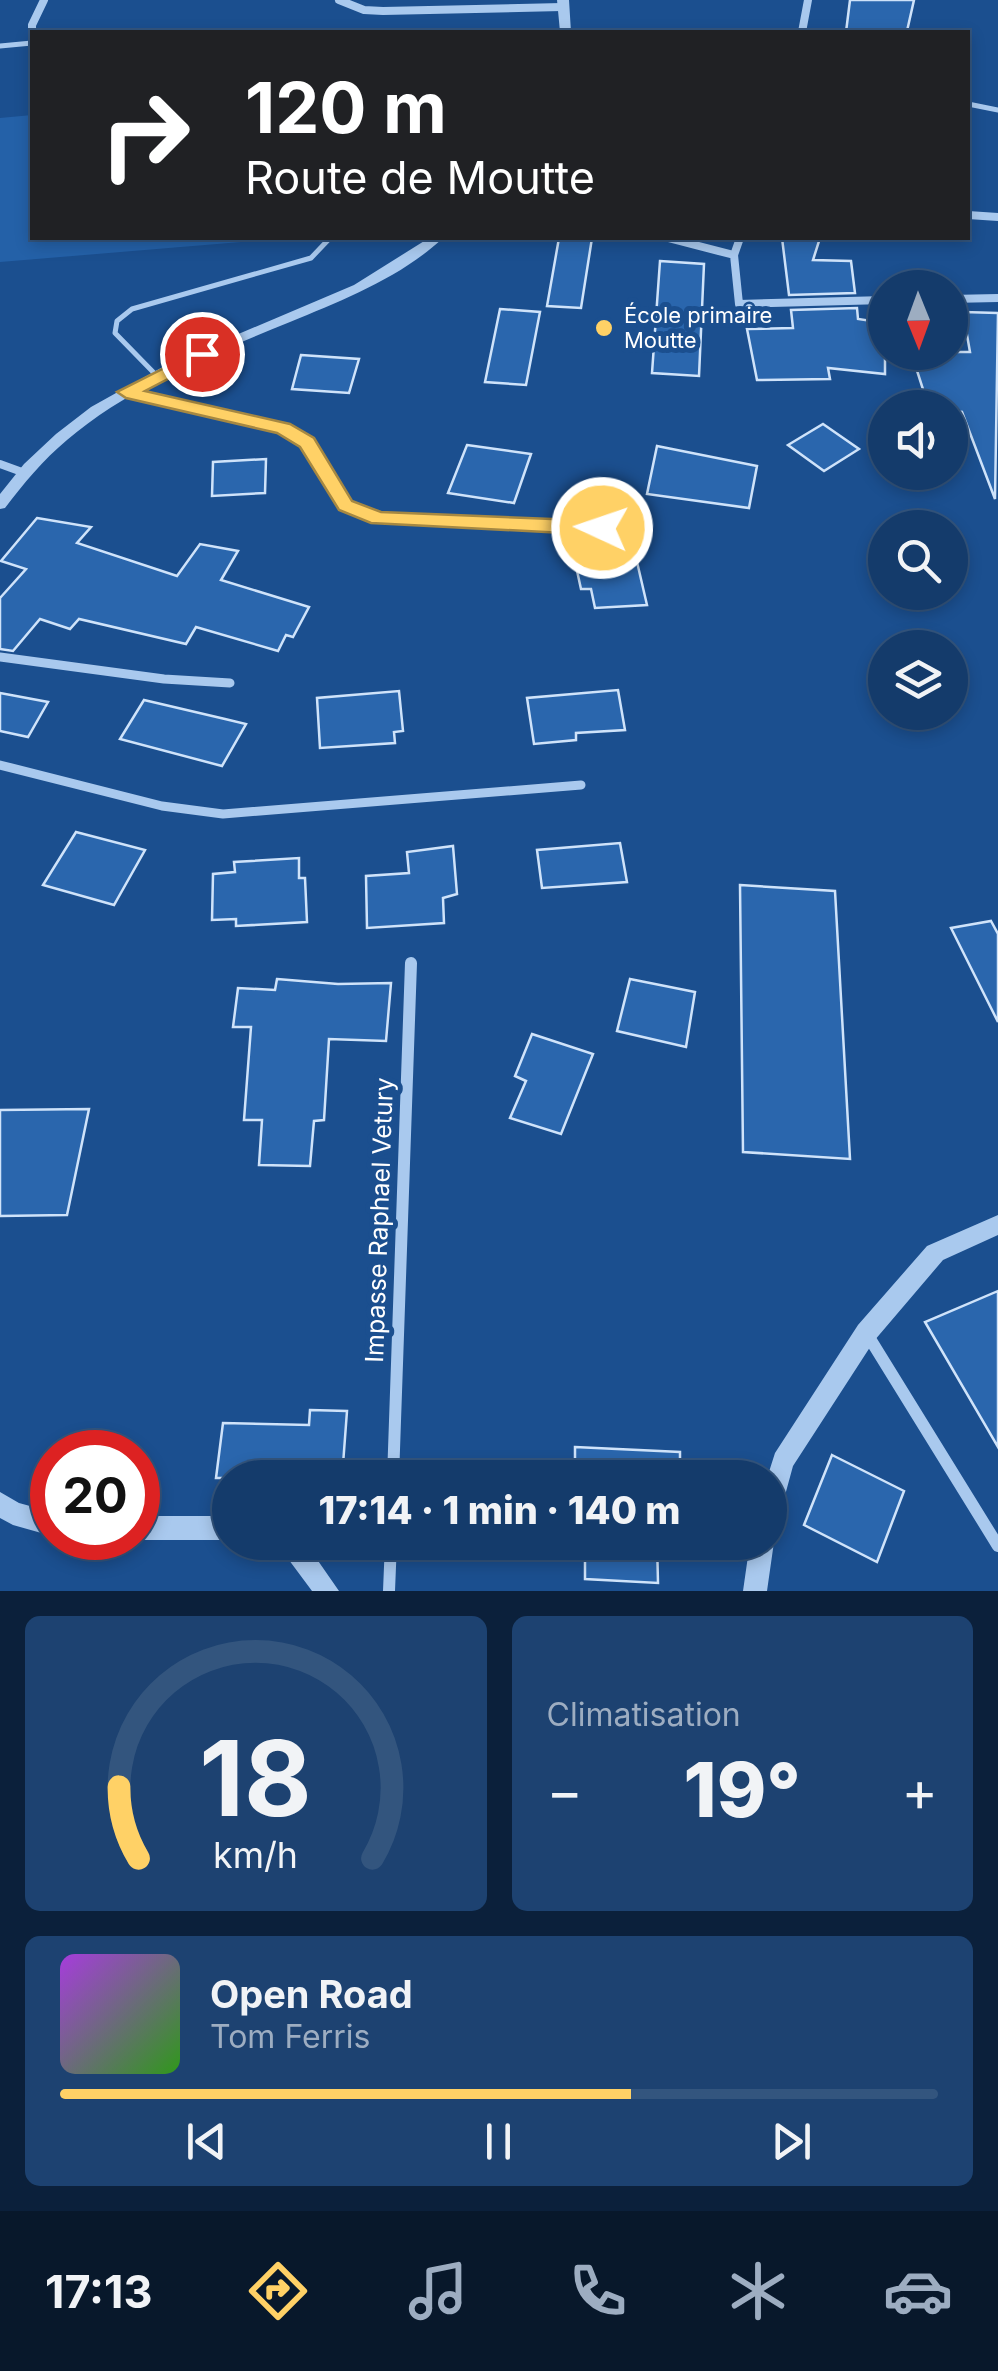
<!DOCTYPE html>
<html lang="fr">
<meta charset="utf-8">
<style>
:root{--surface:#143b6b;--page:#1d4271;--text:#f1f3f6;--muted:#9dadc1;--line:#33557e;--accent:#ffd166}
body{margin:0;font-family:Inter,sans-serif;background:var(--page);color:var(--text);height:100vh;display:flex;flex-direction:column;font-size:38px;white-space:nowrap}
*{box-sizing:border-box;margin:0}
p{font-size:32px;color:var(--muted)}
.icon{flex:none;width:55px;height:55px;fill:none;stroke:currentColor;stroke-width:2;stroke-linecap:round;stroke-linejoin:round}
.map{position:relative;height:1591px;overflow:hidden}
.details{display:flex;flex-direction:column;gap:25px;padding:25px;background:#0b203b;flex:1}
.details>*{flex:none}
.banner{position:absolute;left:30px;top:30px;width:940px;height:210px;border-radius:0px;box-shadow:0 5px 15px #0003,0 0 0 2px var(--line);background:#202124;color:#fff;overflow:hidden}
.needle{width:65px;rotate:179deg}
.controls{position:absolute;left:868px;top:270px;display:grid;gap:20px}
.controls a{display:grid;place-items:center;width:100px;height:100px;border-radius:50%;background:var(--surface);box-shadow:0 5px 15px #0003,0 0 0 2px var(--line);font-size:50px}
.speed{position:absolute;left:30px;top:1430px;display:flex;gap:20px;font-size:50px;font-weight:700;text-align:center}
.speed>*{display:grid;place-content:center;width:130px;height:130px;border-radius:50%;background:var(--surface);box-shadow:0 5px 15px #0003,0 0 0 2px var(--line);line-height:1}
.speed .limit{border:15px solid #d22;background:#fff;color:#111}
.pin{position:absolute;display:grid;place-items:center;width:85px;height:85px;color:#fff;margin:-42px;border:5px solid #fff;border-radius:50%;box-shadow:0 2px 10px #0007}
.me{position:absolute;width:110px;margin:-55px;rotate:273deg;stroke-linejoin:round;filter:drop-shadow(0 0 8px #0008)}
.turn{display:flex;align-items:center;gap:35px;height:210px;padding:0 50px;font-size:45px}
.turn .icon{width:130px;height:130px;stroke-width:2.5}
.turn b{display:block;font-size:70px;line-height:85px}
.big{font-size:75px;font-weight:800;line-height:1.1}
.details .widget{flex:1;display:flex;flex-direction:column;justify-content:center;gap:15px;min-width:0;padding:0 35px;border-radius:15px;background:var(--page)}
.details .dial{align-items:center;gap:0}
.dial svg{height:260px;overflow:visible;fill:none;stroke:var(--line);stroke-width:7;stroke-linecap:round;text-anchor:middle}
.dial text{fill:var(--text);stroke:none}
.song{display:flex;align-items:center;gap:30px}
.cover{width:120px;height:120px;border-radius:15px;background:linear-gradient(135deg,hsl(280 70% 55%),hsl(110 70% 35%))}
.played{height:10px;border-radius:5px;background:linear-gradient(90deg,var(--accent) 65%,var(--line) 65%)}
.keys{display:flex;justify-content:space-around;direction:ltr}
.heat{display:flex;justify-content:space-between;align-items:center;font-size:55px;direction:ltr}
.details .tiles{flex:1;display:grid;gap:25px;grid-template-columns:1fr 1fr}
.widget:last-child{grid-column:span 2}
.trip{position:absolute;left:212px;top:1460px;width:575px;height:100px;border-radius:50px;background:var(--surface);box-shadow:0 5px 15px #0003,0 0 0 2px var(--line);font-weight:800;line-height:100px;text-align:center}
.tab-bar{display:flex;height:160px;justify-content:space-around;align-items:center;background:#08182b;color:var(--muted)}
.tab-bar .icon{width:70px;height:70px}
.tab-bar .active{color:var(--accent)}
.tab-bar b{font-size:45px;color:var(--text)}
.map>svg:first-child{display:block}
.green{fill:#2461a8}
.building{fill:#2a66ad;stroke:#cfe3fa;stroke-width:2.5}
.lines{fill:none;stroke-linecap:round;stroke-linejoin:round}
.service-far1{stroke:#a9c9ee;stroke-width:5}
.service{stroke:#a9c9ee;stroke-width:8}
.minor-far2{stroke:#a9c9ee;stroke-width:8}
.minor-far1{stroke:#a9c9ee;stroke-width:9}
.minor{stroke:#a9c9ee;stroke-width:12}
.tertiary{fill:#a9c9ee;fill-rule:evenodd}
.route{fill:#ffd166;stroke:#a68842;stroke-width:2.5}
.poi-dot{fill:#ffd166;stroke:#1b4f8f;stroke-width:4}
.labels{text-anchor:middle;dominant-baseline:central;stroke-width:10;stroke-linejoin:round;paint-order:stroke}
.far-poi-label{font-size:22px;fill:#fff;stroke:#1b4f8f;text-anchor:start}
.street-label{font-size:25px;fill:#fff;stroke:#1b4f8f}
</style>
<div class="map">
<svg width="998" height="1591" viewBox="0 0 998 1591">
<rect width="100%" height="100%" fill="#1b4f8f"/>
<path class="green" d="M32,115V238H290L0,262V118Z"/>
<g class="building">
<path d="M850,0H914L907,31L846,32Z"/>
<path d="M559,238H592L581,308L547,306Z"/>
<path d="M782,238H820L813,260L851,261L855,293L789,295Z"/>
<path d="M660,261L704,264L699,376L652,373Z"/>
<path d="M857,308L858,319L885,323V374L828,368L830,379L757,380L747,329L793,328L791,310Z"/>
<path d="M500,309L540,312L526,385L485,382Z"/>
<path d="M963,312L998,313L995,499L962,412L929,408L911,352H970Z"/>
<path d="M301,355L359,359L349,393L292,389Z"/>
<path d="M823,424L859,449L824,471L788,445Z"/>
<path d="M467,445L531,454L514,503L448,493Z"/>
<path d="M657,446L757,466L749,508L647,494Z"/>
<path d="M266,459L265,493L212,496L213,462Z"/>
<path d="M37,518L91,527L77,543L177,576L200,544L238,551L221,580L309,607L293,637L286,635L278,651L196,627L186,644L79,619L70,629L40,619L13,651L0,649V598L26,569L1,561Z"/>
<path d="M634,549L647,605L595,608L591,589H581L574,557L584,556L583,552Z"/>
<path d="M618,690L625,730L576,733V740L534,744L527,698Z"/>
<path d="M399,691L403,731L394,732L395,743L320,748L317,698Z"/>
<path d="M0,693L48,702L28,737L0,731Z"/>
<path d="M144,700L225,719L246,724L222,766L120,739Z"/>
<path d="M76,832L145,850L114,905L43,885Z"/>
<path d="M620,843L627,882L542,888L537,850Z"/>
<path d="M453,846L457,894L443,898L444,923L367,928L366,876L409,873L407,852Z"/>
<path d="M299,858V878H305L307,922L236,926V919L212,920L213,874L235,872L234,862Z"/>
<path d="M740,885L835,891L850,1159L743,1152Z"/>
<path d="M991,921L998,934V1022L951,928Z"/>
<path d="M277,979L338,984L391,983L386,1041L329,1039L324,1120L314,1121L310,1166L259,1165L262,1120H244L251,1027H233L238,988L275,990Z"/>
<path d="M630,979L695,992L686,1047L617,1031Z"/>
<path d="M532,1034L593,1054L561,1134L510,1118L526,1081L515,1076Z"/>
<path d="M89,1109L67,1215L0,1216V1110Z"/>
<path d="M998,1291V1447L925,1322Z"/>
<path d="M310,1410L347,1411L342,1478H216L223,1423L309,1425Z"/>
<path d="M575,1447L680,1452V1478H575Z"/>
<path d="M832,1455L904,1491L877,1562L804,1525Z"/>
<path d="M585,1542H657L658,1583L585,1579Z"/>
</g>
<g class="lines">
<g class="service-far1">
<path d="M0,46L32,43"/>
<path d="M968,104L998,110"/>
<path d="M156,375L115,333L117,321L132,309L311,258L330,238"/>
<path d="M127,392L168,401"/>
</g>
<g class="service">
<path d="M157,399L283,428L307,443L346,505L378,518L639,530"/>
<path d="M0,464L22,472"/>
</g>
<g class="minor-far2">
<path d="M339,0L364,10L383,11L562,7"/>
<path d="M802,32L808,0"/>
<path d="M32,42V25L44,0"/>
<path d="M968,215L998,217"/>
<path d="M668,238L734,255L739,304L885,300"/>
<path d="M734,255L740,238"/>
<path d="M950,299L998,298"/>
</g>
<g class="minor-far1">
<path d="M0,657L164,679L230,683"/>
<path d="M0,765L162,806L223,814L581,785"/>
</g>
<g class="minor">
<path d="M867,1334L998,1546"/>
<path d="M393,1478L411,963"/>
<path d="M389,1591L391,1542"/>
</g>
<g class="tertiary">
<path d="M557,0H569L571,32H560Z"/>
<path d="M429,238H443C400,278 343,300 290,322C212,354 132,385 67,440C43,460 24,483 5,508L0,509V494L24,464L56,434L91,407L168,364L354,285Z"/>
<path d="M998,1215V1235L943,1260L874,1341L793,1466L778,1521L770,1525V1478H767L775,1453L858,1325L927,1246Z"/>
<path d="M0,1492L19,1503L52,1512V1536L13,1525L0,1518Z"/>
<path d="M138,1516H230V1540H138L133,1538H138Z"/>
<path d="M770,1534L774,1542L767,1591H743L750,1542H770Z"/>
<path d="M267,1542H305L339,1591H312L286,1556L271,1550Z"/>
</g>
</g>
<path class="route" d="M202,349L211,354L208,358L145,391L290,424L314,438L352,501L381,512L602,521L612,528L602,535L371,523L339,510L300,447L277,433L126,398L117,392Z"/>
<circle class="poi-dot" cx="604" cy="328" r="10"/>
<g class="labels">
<g class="far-poi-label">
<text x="624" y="315">École primaire<tspan x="624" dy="25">Moutte</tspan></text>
</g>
<g class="street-label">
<text transform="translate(379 1220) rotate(-88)">Impasse Raphael Vetury</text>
</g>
</g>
</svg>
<div class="controls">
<a><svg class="needle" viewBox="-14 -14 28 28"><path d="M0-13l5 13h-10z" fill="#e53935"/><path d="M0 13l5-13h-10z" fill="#9dadc1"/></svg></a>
<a><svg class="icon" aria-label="sound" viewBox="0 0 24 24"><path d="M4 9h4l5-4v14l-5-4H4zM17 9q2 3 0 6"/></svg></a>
<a><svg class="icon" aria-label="search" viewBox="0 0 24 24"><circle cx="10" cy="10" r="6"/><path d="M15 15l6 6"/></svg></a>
<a><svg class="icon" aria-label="layers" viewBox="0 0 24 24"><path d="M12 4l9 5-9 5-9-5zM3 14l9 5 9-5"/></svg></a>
</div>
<div class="speed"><div class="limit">20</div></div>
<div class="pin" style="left:202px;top:354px;background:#d93025"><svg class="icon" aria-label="arrive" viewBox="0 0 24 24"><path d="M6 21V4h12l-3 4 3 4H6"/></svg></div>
<svg class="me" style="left:602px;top:528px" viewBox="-20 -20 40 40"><circle r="17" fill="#ffd166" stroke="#fff" stroke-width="3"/><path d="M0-11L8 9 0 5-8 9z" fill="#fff"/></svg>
<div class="trip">17:14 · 1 min · 140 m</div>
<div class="banner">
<div class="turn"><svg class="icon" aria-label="right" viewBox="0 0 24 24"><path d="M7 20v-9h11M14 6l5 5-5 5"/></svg><div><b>120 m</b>Route de Moutte</div></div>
</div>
</div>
<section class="details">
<div class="tiles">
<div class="widget dial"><svg viewBox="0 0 100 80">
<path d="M14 69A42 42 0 1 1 86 69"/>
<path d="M14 69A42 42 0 0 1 8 47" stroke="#ffd166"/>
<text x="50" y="56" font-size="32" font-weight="700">18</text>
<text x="50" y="72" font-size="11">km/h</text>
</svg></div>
<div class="widget"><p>Climatisation</p>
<div class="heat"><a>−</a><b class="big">19°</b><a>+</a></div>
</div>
<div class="widget">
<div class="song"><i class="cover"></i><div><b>Open Road</b><p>Tom Ferris</p></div></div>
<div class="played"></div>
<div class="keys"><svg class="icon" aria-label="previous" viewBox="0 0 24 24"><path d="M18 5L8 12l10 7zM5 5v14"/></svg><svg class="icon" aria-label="pause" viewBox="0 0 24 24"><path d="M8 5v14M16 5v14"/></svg><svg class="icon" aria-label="next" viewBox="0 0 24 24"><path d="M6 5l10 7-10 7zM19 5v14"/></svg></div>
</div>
</div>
</section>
<nav class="tab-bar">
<b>17:13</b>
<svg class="icon active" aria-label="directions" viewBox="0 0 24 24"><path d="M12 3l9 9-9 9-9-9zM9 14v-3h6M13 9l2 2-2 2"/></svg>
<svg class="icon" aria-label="music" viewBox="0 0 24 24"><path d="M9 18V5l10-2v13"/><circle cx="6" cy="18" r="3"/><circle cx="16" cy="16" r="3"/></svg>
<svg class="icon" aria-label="phone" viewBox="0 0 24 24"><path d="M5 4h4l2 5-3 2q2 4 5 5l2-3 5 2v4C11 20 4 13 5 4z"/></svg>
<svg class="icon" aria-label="climate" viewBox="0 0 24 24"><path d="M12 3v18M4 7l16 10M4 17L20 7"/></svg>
<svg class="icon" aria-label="car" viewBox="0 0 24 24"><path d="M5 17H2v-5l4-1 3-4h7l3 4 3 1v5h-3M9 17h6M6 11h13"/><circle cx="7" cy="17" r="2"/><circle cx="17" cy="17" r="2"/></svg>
</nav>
